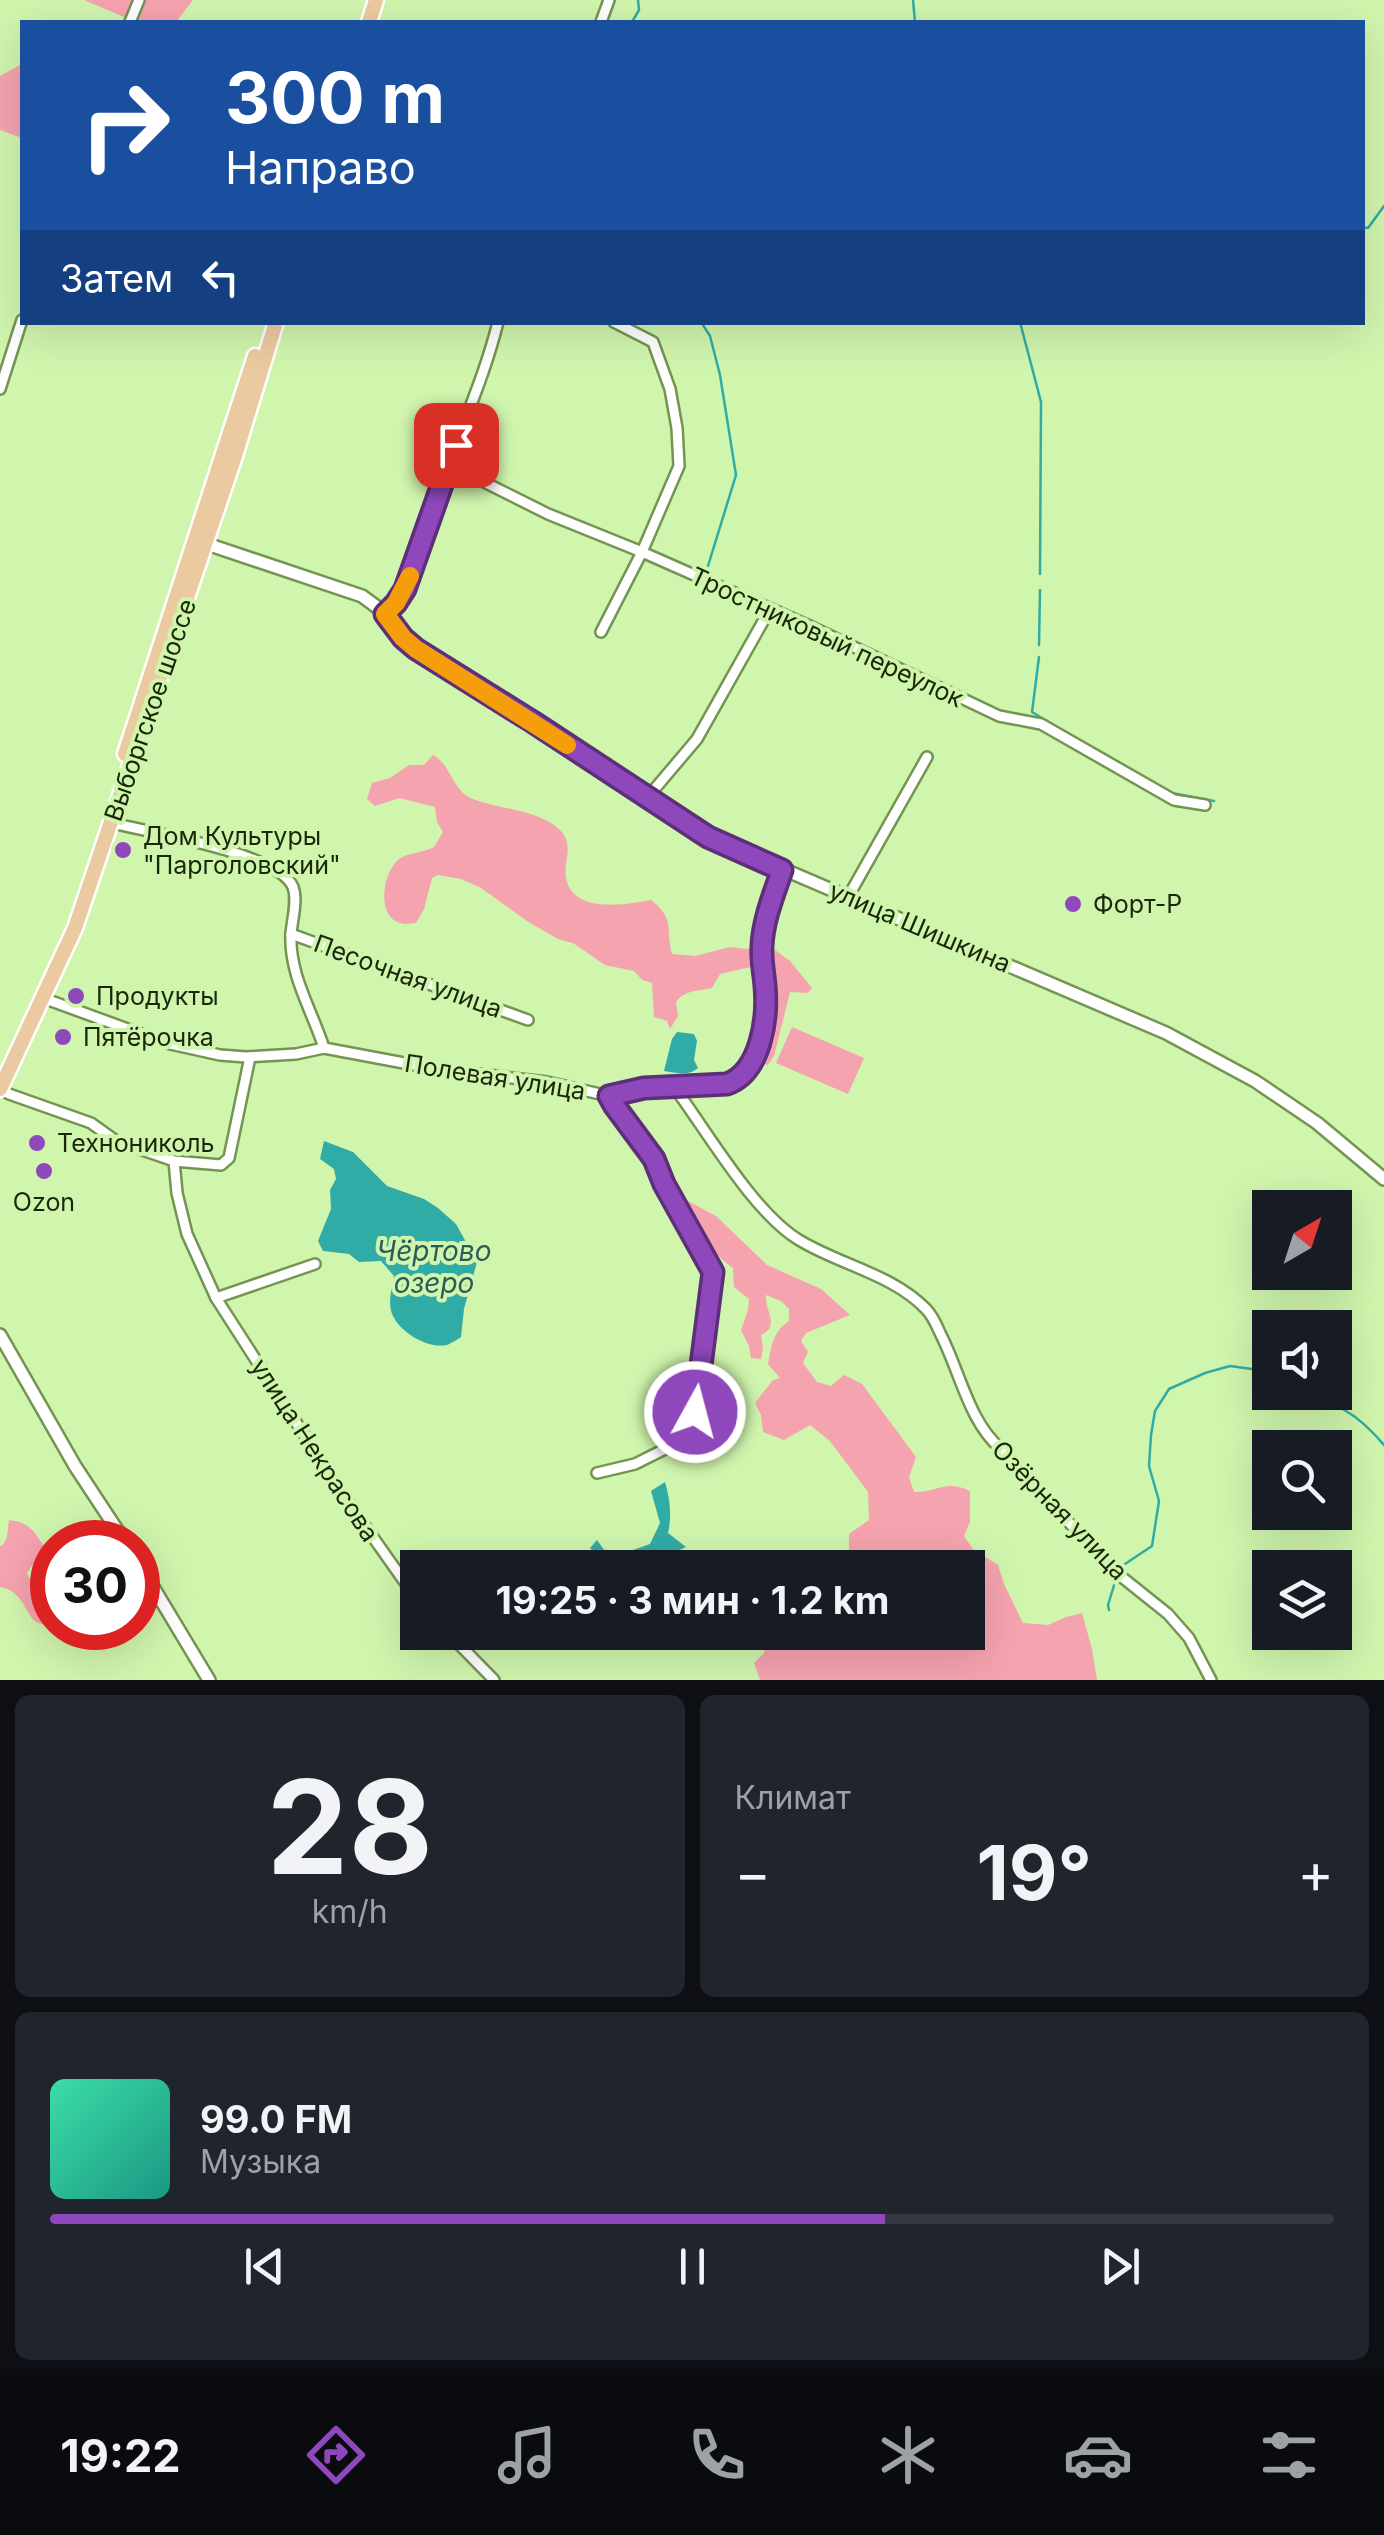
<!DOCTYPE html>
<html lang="ru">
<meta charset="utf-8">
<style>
:root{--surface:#171b24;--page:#20242c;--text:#f1f3f6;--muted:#9ea1a6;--line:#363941;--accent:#8f48bb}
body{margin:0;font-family:Inter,sans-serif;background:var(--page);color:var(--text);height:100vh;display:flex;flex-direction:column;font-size:38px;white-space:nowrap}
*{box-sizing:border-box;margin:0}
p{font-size:32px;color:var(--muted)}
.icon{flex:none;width:55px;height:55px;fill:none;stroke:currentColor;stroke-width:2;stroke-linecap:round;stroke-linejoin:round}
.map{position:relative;height:1680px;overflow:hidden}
.side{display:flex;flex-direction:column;gap:15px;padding:15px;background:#0d0f14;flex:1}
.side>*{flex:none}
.top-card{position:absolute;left:20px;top:20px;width:1345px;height:305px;border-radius:0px;box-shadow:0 10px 40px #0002;background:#1a4fa0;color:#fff;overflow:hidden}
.needle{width:65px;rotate:39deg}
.buttons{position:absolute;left:1252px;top:1190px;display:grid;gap:20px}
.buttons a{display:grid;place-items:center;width:100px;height:100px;border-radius:0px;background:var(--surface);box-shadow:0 10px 40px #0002;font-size:50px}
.speed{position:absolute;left:30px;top:1520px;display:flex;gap:20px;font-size:50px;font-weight:700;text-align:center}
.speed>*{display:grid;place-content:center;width:130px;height:130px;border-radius:50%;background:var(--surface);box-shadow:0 10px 40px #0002;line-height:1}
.speed .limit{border:15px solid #d22;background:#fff;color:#111}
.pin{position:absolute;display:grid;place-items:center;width:85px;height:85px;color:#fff;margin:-42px;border-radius:20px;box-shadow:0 5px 15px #0006}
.me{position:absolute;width:110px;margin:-55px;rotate:7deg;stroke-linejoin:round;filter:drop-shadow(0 0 8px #0008)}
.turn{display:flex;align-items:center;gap:35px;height:210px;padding:0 40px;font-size:45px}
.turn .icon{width:130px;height:130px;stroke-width:2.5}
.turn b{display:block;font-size:70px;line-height:85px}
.then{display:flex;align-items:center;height:95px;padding:0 40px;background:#0003;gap:20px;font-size:38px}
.big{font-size:75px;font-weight:700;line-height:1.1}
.side .card{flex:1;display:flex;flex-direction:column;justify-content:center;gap:15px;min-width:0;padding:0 35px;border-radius:15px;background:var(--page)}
.side .dial{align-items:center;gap:0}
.dial b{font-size:130px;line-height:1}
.song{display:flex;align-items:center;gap:30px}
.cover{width:120px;height:120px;border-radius:15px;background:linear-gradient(135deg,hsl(160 70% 55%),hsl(170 70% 35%))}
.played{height:10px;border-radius:5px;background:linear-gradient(90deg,var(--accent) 65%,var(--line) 65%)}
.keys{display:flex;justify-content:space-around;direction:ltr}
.heat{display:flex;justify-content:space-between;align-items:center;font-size:55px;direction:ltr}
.side .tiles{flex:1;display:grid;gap:15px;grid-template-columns:1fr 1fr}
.card:last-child{grid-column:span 2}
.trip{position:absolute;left:400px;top:1550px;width:585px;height:100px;border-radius:0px;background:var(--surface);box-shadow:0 10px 40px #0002;font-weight:700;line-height:100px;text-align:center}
.dock{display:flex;height:160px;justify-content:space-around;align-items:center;background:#090b0e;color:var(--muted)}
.dock .icon{width:70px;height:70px}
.dock .on{color:var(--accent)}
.dock b{font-size:45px;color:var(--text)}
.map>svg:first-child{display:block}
.green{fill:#f5a3af}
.water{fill:#31aba5}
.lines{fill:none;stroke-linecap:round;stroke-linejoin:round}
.stream{stroke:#31aba5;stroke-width:2.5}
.minor-casing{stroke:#749552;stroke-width:14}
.tertiary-casing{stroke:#749552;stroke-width:16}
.primary-casing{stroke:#fff;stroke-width:19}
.minor{stroke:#fff;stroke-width:9}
.tertiary{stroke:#fff;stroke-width:11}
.primary{stroke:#eccaa1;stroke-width:14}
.route-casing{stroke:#5d2f7a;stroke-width:25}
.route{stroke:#8f48bb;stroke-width:18}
.slow{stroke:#f59e0b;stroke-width:18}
.poi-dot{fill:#8f48bb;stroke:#d0f5ad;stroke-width:4}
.labels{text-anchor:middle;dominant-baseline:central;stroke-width:8;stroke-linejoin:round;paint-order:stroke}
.street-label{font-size:25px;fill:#1a270b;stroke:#d0f5ad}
.poi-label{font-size:25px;fill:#1a270b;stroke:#d0f5ad;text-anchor:start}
.water-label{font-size:28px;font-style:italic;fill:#2b5c59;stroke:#d0f5ad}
</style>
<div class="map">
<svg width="1384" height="1680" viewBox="0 0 1384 1680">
<rect width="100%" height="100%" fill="#d0f5ad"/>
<g class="green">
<path d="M84,0H193L176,22H122L124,17Z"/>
<path d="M22,64V138L0,130V76Z"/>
<path d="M433,755C451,764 452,791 473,799C498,809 540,810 560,830C576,846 561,864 567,882C577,914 628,904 651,900C676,920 665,928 672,954L695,956L730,947L747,949L758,946L775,950L790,961L812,988L808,993L790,992L774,1056L768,1065L761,1062C765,1029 779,988 762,958L751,967L720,974L712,988C698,991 685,990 676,1002L678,1016L670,1029L667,1021L654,1017L652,983L642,980L634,971L605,965L573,943L558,939L530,923L481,888L461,879L438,875L432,878L424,909L416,923C410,923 405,925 400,923C376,916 383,874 397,861C406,852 423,853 434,847L443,832L437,822L435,807L399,798L375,806L367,799L372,783L390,778L409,765H424Z"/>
<path d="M792,1027L864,1058L848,1094L776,1063Z"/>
<path d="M682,1198L716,1216L767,1265L821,1289L850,1315L806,1333L801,1341L808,1352L803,1363L817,1382L831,1386L844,1375L862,1384L916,1457L909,1477L914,1492C938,1493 943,1479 970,1491V1522L964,1536L973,1549L998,1565L1004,1584L1023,1623L1048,1625L1066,1617L1082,1613L1092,1649L1097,1680H760L754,1663L765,1652L750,1633L968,1632V1568L849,1567V1534L869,1520L868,1492L830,1441L810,1425L784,1440L763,1432L761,1415L755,1403L773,1380L780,1378L768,1364C772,1345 772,1333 789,1321V1309L781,1301L766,1295C764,1309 781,1326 761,1335L763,1347L761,1359L751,1358L749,1346L741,1330L748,1310L749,1299L734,1287L733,1268C708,1250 694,1227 678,1201Z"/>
<path d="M9,1520C36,1523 35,1538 52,1556V1569L51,1565L35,1561L27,1573L29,1578C49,1584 49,1605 51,1623C29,1630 29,1605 15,1594C10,1589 7,1589 0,1587V1546L3,1545L7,1537Z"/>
</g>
<g class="water">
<path d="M677,1032L694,1034L697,1041L694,1060L698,1068C689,1076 676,1073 664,1071L672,1039Z"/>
<path d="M324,1141L353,1152L387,1186L424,1199L438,1208L456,1224L477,1262L464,1309L461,1337C458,1339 450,1344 447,1345C428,1349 401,1333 393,1316C387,1304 392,1288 394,1276L381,1261L359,1262L349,1254L323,1251L318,1241L331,1209L330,1190L336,1179L334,1169L320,1159Z"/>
<path d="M665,1482C670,1499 672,1516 668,1533L686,1547C661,1559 636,1568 608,1567L590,1548L597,1540L607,1554L619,1555L650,1544L660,1523L651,1491Z"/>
</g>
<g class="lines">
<g class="stream">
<path d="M913,0L915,22"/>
<path d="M632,22L639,10L638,0"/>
<path d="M1362,227L1368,228L1384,206"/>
<path d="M701,322L710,336L720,375L736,475L708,566"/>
<path d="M1020,322L1041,402L1040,574"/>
<path d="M1039,645L1040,590"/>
<path d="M1039,657L1032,712L1095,750"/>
<path d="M1145,779L1172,793L1214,801"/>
<path d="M1308,1392C1320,1402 1333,1403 1346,1411C1360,1419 1373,1432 1384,1445"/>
<path d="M1120,1570L1122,1566L1152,1546L1159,1501L1149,1466L1151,1435L1155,1411L1169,1389L1205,1373L1230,1366L1252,1369L1270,1376"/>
<path d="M1109,1610L1108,1605L1116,1579"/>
</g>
<defs>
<g id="minor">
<path d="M130,22L139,0"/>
<path d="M601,22L609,0"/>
<path d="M0,389L22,320"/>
<path d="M448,464L548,514L642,552L814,628L999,716L1041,724L1174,800L1205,805"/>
<path d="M385,613C421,580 431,508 449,463C466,416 486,371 498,322"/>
<path d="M601,632L642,552L679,466L677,428L670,389L653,342L614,322"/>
<path d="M647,798L697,739L770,609"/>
<path d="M112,823C148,832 279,853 293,887C298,900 292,920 291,934L528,1020"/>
<path d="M848,897L927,757"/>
<path d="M291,934C289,975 312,1010 324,1048"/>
<path d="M43,998L166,1043L220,1055L246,1057L296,1054L324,1048L436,1069L547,1082L609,1096L614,1105L654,1159L664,1184L713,1272L695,1412L673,1445L635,1464L597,1473"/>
<path d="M674,1087C707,1131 753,1212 799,1240C840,1265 892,1274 926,1309C933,1316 937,1326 941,1335C960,1372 969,1422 1001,1449L1113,1570L1168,1614L1189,1638L1211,1680"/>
<path d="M0,1088L9,1094L91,1123L116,1141L174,1161L221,1165L229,1158L250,1057"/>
<path d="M609,1096L644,1088L727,1084C761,1072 768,1018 765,986C764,973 761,960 762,947C763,920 774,894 782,870"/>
<path d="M174,1161L177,1193L187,1234L216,1298L339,1489L418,1601"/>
<path d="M216,1298L315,1264"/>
<path d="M447,1632L494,1680"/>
</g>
<g id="tertiary">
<path d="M201,542L362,596L385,613L403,638L416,649L533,722L708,837L1166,1033L1255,1081L1317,1123L1384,1179"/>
<path d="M0,1335L75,1466L125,1542"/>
<path d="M138,1562L209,1680"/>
</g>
<g id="primary">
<path d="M369,22L376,0"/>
<path d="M125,754L255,356"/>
<path d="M0,1089L75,928L235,456L276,322"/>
</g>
</defs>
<use href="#minor" class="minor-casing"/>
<use href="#tertiary" class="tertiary-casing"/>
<use href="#primary" class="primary-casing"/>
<use href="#minor" class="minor"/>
<use href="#tertiary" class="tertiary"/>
<use href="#primary" class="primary"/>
</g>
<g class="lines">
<defs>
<path id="route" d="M456,445L405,589L396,603L385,614L403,638L416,649L533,722L708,837L782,870C774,894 763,920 762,946C761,960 764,973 765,986C768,1018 761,1072 727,1084L644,1088L609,1096L614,1105L654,1159L664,1184L713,1272L695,1412"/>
</defs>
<use href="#route" class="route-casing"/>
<use href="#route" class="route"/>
<path class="slow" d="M410,576L396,603L385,614L403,638L416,649L567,745"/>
</g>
<g class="poi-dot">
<circle cx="123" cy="850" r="10"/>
<circle cx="1073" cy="904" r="10"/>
<circle cx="76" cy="996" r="10"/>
<circle cx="63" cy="1037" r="10"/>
<circle cx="37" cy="1143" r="10"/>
<circle cx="44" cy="1171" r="10"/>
</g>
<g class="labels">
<g class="street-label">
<text transform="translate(827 637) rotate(25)">Тростниковый переулок</text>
<text transform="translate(150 710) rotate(-71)">Выборгское шоссе</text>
<text transform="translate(920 927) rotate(23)">улица Шишкина</text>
<text transform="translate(408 976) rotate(20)">Песочная улица</text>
<text transform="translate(495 1077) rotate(9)">Полевая улица</text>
<text transform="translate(315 1450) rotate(57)">улица Некрасова</text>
<text transform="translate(1060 1510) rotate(46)">Озёрная улица</text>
</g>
<g class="poi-label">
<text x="143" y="836">Дом Культуры<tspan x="143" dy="29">"Парголовский"</tspan></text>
<text x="1093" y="904">Форт-Р</text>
<text x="96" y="996">Продукты</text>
<text x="83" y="1037">Пятёрочка</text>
<text x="57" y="1143">Технониколь</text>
<text x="44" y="1202" text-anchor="middle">Ozon</text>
</g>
<g class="water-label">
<text x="434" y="1251">Чёртово<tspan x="434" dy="32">озеро</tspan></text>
</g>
</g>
</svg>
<div class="buttons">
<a><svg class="needle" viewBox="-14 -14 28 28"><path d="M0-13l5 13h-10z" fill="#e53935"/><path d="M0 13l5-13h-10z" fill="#9ea1a6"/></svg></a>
<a><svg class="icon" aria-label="sound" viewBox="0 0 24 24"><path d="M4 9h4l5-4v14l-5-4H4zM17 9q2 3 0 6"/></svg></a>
<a><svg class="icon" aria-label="search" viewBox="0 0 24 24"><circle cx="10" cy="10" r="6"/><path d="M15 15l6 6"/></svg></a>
<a><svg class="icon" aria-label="layers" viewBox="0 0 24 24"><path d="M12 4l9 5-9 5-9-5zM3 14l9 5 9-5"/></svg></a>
</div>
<div class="speed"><div class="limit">30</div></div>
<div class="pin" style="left:456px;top:445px;background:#d93025"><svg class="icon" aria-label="arrive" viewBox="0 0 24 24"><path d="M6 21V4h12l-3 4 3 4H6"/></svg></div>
<svg class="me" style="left:695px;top:1412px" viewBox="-20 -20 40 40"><circle r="17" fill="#8f48bb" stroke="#fff" stroke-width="3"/><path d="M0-11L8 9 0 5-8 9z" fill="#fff"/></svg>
<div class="trip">19:25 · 3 мин · 1.2 km</div>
<div class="top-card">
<div class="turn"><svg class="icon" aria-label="right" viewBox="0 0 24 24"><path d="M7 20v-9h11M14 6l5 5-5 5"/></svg><div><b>300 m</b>Направо</div></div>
<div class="then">Затем<svg class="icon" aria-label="left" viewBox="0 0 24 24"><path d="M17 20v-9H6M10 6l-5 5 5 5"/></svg></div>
</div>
</div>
<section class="side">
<div class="tiles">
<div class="card dial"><b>28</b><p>km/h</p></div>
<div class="card"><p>Климат</p>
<div class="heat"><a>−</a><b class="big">19°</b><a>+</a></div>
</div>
<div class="card">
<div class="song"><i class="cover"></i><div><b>99.0 FM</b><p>Музыка</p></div></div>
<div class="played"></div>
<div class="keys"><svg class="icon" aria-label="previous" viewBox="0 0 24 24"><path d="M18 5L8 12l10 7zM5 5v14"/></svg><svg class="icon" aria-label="pause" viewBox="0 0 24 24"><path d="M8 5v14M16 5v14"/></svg><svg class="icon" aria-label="next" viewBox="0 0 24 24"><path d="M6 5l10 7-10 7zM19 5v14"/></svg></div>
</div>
</div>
</section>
<nav class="dock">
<b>19:22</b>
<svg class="icon on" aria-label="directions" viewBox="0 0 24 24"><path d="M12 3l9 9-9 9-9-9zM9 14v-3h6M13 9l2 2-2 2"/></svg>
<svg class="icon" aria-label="music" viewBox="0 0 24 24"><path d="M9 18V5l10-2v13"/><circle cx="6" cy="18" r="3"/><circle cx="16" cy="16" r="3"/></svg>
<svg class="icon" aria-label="phone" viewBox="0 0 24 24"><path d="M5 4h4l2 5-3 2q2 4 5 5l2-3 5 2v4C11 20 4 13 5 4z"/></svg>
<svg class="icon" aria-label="climate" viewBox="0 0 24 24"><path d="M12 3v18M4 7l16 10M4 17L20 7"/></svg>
<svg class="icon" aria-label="car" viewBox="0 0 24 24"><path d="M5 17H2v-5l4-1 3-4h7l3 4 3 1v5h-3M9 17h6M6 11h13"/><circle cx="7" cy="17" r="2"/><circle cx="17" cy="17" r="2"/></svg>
<svg class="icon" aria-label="filters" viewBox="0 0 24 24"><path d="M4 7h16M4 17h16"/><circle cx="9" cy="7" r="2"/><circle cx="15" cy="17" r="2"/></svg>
</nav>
